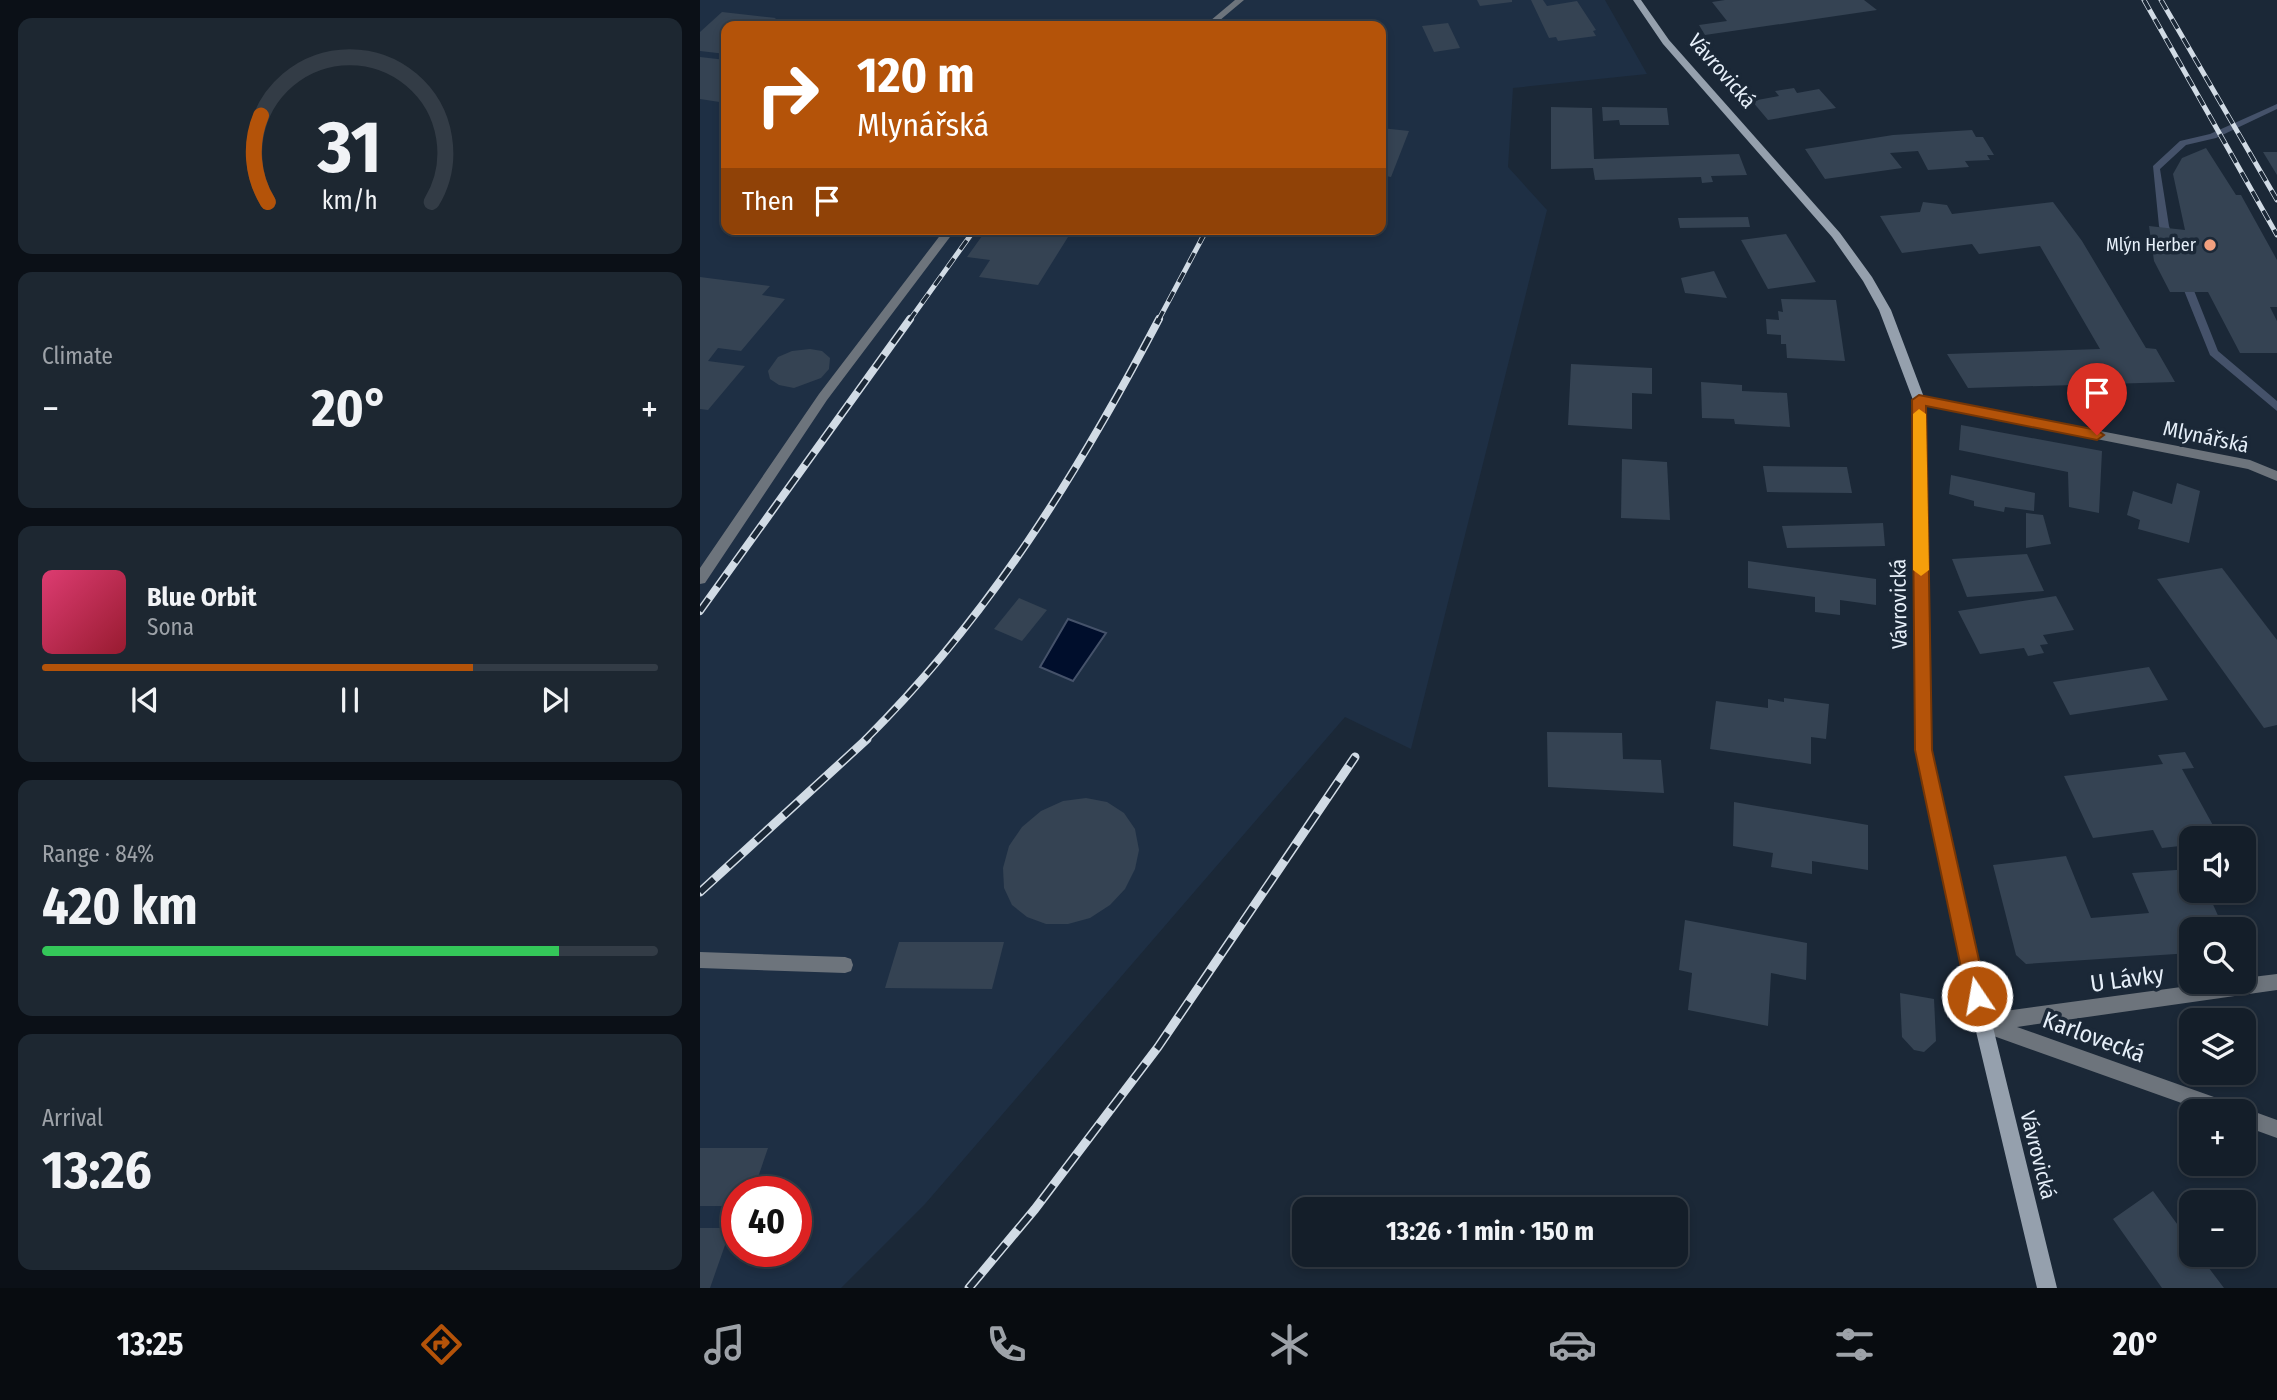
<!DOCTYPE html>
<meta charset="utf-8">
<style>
:root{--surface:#141e29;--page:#1d2731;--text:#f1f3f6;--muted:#9da2a8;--line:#333c46;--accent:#b45309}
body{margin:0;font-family:"Fira Sans Condensed",sans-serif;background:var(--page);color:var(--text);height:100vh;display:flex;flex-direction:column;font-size:26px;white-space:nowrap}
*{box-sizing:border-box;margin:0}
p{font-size:23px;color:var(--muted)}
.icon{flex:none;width:38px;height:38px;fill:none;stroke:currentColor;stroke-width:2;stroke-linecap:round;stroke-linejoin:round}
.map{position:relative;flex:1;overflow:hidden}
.details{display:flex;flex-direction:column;gap:18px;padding:18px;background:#0b1017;width:700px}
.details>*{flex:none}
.hud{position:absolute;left:21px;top:21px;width:665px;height:214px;border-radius:14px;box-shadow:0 4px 10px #0003,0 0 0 2px var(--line);background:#b45309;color:#fff;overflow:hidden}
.controls{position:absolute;left:1479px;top:826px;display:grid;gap:14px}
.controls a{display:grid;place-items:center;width:77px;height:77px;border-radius:14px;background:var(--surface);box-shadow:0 4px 10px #0003,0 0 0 2px var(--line);font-size:35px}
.speed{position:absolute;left:21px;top:1176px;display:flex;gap:14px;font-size:35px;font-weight:700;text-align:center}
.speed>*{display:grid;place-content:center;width:91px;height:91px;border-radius:50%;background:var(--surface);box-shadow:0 4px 10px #0003,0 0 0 2px var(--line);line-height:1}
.speed .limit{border:10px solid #d22;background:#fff;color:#111}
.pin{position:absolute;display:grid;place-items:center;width:60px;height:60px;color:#fff;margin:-72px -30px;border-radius:50% 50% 50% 0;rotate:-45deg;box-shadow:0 0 7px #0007}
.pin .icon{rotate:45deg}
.me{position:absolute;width:77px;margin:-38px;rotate:348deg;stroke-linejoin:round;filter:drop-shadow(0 0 5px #0008)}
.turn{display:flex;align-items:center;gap:24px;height:147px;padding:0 21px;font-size:32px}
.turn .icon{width:91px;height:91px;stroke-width:2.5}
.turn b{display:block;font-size:49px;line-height:60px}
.then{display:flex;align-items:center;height:66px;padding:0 21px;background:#0003;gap:14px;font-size:26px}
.big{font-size:52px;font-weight:700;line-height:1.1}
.details .card{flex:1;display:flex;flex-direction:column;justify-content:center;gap:10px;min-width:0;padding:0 24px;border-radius:14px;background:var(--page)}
.details .dial{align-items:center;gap:0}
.dial svg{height:182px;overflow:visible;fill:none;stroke:var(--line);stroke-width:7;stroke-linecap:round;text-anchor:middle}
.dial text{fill:var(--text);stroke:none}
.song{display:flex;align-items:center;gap:21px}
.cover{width:84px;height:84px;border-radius:10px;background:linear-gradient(135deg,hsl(340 70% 55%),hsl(350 70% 35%))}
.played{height:7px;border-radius:4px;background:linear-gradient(90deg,var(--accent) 70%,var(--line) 70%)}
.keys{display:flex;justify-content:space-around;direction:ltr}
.heat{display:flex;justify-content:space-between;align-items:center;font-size:38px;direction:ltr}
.charge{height:10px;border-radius:5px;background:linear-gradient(90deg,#34c759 84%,var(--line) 0)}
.trip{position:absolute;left:592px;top:1197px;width:396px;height:70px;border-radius:14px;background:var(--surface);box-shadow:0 4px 10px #0003,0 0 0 2px var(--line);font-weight:700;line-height:70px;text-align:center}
.dock{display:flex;height:112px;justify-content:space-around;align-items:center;background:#080c10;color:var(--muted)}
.dock .icon{width:49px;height:49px}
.dock .current{color:var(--accent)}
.dock b{font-size:32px;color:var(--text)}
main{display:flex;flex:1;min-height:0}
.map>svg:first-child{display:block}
.built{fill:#1e2f44;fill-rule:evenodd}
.water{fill:#000e2c;stroke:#45526a;stroke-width:2}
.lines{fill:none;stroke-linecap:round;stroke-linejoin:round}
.stream{fill:#45526a;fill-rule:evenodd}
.building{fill:#354353}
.lane{fill:#6d747c;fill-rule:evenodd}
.street{fill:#6d747c;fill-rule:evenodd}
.secondary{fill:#95a0ad;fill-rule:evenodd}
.rail-far2-casing{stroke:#d1dbe5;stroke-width:5}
.rail-far1-casing{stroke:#d1dbe5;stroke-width:8}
.rail-casing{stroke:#d1dbe5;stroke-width:9}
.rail-far2{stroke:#1b2837;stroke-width:3.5;stroke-dasharray:11;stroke-linecap:butt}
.rail-far1{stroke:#1b2837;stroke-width:5;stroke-dasharray:15;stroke-linecap:butt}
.rail{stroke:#1b2837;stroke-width:6;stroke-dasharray:19;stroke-linecap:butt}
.route{fill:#b45309;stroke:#753606;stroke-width:2}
.slow{fill:#f59e0b}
.poi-dot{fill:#f2a07f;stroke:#1b2837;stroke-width:2.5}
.labels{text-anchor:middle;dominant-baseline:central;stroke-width:7;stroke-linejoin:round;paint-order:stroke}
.far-poi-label{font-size:18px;fill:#e6eff9;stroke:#1b2837;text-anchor:end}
.street-label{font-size:21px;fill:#e6eff9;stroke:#1b2837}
.near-street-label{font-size:24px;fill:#e6eff9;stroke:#1b2837}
</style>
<main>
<section class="details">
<div class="card dial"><svg viewBox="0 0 100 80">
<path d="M14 69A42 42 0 1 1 86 69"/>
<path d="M14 69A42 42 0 0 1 11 31" stroke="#b45309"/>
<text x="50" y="56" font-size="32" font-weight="700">31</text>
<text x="50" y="72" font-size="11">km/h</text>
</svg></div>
<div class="card"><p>Climate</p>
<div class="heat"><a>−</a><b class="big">20°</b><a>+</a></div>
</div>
<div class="card">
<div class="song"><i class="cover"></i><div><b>Blue Orbit</b><p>Sona</p></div></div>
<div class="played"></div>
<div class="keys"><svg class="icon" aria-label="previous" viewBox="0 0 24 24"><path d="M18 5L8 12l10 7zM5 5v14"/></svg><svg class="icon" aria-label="pause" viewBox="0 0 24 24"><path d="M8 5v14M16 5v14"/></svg><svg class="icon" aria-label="next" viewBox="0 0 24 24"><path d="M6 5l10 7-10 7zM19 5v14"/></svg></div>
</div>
<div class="card"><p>Range · 84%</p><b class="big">420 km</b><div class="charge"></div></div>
<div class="card"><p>Arrival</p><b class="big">13:26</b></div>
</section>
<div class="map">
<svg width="1577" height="1288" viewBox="0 0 1577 1288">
<rect width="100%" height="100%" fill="#1b2837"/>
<path class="built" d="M0,0H905L947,74L813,88L808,167L847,210L711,749L645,717L225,1204L141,1288H0ZM26,26H681V229H26ZM37,1192H96V1251H37Z"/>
<path class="water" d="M368,619L406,633L373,681L340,667Z"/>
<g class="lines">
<g class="stream">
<path d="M1577,104V109L1516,138L1486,145L1460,169L1469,226L1474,241L1469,244L1466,243L1459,226L1453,166L1480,141L1510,134Z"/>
<path d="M1484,275L1489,278L1518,351L1577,401V411L1510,355L1479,278Z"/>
</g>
</g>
<g class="building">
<path d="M777,0H812V2L780,6Z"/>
<path d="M831,0H843L847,6L877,1L896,30L893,31L896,36L858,41L856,37L849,38Z"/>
<path d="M1025,0H1164L1177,10L1005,35L999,25L1027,21L1012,2Z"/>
<path d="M22,12L76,18L67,26H26V54L0,51V32Z"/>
<path d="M748,23L760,48L734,52L722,26Z"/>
<path d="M0,57L26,60V103L0,99Z"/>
<path d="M1094,88L1097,93L1119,89L1136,108L1068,120L1052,101L1079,96L1075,91Z"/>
<path d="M851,107L892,108L894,159L1039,154L1047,175L1011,176L1013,182L1002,183L1001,177L895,180L893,168L851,169Z"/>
<path d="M902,107L967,108L969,125H920L919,120L903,121Z"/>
<path d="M681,128L709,131L691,177L681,175Z"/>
<path d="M1272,130L1276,137H1283L1294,155H1287L1290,160L1265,161L1269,167L1228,170L1218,151L1190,153L1202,168L1125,179L1105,149L1193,135Z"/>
<path d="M1506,148L1536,195H1541L1577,260V307H1570L1577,321V353H1540L1508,292H1470L1454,261L1449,226L1485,230L1473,174L1482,158Z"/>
<path d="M1563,152H1577V175Z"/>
<path d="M1223,202L1247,205L1252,214L1353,202L1382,241L1446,348L1456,349L1475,382L1268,388L1247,354L1400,349L1340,246L1279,254L1272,244L1202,253L1180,216L1220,212Z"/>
<path d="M1048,217L1050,227L980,228L978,218Z"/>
<path d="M287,229H373L338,285L279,277L290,260L267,257Z"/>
<path d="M1086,234L1116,282L1068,289L1041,240Z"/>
<path d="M1014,271L1027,298L985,293L981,278Z"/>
<path d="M0,277L70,286L62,295L85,299L41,351L18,348L8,361L45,366L8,410L0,409Z"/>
<path d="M1081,299L1136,300L1145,361L1087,358L1086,344H1081V335L1067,334L1066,319L1079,320L1078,311L1083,312Z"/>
<path d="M110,349L122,351L130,358L129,369L121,378L94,388L79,385L70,379L68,371L78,357L92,351Z"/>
<path d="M871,364L952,368V394L932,393V429L868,425Z"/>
<path d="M1001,382L1042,385V391L1087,393L1090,427L1035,424L1034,419L1002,418Z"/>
<path d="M1261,425L1402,451L1399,513L1369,507L1368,472L1259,450Z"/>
<path d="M922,459L967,462L970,520L921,518Z"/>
<path d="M1063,466L1147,467L1152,493L1067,492Z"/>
<path d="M1251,475L1335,493L1334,511L1305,507L1304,512L1274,506V501L1249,494Z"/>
<path d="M1477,483L1500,491L1489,543L1438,529L1440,520L1427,515L1433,491L1472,504Z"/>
<path d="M1326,513L1343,515L1351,544L1326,548Z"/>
<path d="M1183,523L1185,546L1087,548L1082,526Z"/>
<path d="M1327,554L1344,591L1267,597L1252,559Z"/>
<path d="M1048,561L1176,579V605L1140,600V615L1115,612V597L1048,588Z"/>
<path d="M1522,568L1577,640V725L1564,728L1457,579Z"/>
<path d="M1356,596L1374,630L1343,635L1348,644L1340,645L1344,653L1328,656L1324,648L1280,654L1258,611Z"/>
<path d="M319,598L347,610L322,641L294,629Z"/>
<path d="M1449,667L1468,700L1370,715L1353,682Z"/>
<path d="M1084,698L1129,704L1126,739L1111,737V764L1010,749L1016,701L1068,708V699L1084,702Z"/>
<path d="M847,732L922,733L923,759L961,760L964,793L848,787Z"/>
<path d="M1485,752L1494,768L1482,769L1520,838H1491V848L1482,849L1480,846L1462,848L1453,830L1393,838L1364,776L1463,764L1458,755Z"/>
<path d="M386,798L407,802L424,813L435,829L439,850L435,869L425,889L410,905L390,918L368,924H346L327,917L312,905L304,888L303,868L309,846L322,827L341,811L363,801Z"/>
<path d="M1034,802L1168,825V870L1112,861V874L1071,867L1073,853L1033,846Z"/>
<path d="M1366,856L1391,918L1449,913L1432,873L1491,869V891H1507L1524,929H1491V953L1326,964L1316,955L1293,865Z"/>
<path d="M985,920L1107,943L1106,980L1071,973L1068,1026L988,1010L992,973L979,970Z"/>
<path d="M199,942H304L292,989L185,988Z"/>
<path d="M1200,993L1234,999L1236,1041L1224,1052L1214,1050L1202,1037Z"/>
<path d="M0,1148H68L53,1192H37V1206H0Z"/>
<path d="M1453,1191L1491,1243V1255H1499L1524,1288H1462L1413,1219Z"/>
<path d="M0,1228H31L10,1288H0Z"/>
</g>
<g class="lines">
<g class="lane">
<path d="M535,0H544L513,26H504Z"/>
<path d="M245,229H256L127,400L5,583L0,584V568L119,394Z"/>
<path d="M0,952L145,957L151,959L153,965L151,971L145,973L0,968Z"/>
</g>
<g class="street">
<path d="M1219,396L1550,460L1577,471V481L1548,469L1215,403L1213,400L1215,397Z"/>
<path d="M1577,974V990L1317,1027L1528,1102L1534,1105L1537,1111H1504L1288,1034L1277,1029L1274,1023L1277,1017L1283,1014L1518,982H1544V978Z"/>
<path d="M1544,1108L1577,1120V1138L1544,1126V1111H1537Z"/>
</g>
<path class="secondary" d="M933,0H941L969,40L1140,233L1172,277L1191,310L1225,400L1230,750L1292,1023L1357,1288H1337L1274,1023L1216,750L1213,400L1179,310L1163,281L1132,237L963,44Z"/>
<defs>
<g id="rail-far2">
<path d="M1444,0L1577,235"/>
<path d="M1461,0L1577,200"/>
<path d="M209,321L275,229"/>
<path d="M458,321L507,229"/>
</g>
<g id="rail-far1">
<path d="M0,611L210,319"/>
<path d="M165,740C289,617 378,473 459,319"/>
</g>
<g id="rail">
<path d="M0,892L167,739"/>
<path d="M269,1288L335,1209L458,1047L655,757"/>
</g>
</defs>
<use href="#rail-far2" class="rail-far2-casing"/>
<use href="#rail-far1" class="rail-far1-casing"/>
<use href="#rail" class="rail-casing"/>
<use href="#rail-far2" class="rail-far2"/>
<use href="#rail-far1" class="rail-far1"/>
<use href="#rail" class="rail"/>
</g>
<path class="route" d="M1219,395L1397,430L1404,435L1397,440L1226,406L1232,750L1287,996L1284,1003L1277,1006L1270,1003L1267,996L1215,750L1212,400Z"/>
<path class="slow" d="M1219,409L1226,414L1229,570L1221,576L1213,570V414Z"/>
<circle class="poi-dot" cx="1510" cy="245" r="7"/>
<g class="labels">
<g class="far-poi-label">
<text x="1496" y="245">Mlýn Herber</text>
</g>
<g class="street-label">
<text transform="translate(1022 71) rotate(49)">Vávrovická</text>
<text transform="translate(1506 437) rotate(12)">Mlynářská</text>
<text transform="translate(1199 604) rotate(-91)">Vávrovická</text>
<text transform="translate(1338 1155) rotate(76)">Vávrovická</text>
</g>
<g class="near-street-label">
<text transform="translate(1427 979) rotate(-8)">U Lávky</text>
<text transform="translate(1394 1037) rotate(20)">Karlovecká</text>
</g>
</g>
</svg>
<div class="controls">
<a><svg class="icon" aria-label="sound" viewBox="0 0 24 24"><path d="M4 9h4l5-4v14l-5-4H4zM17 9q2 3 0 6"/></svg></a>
<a><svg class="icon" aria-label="search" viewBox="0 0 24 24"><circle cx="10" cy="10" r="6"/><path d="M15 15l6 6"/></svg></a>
<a><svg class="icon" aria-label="layers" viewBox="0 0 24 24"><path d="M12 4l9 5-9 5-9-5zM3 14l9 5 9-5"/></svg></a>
<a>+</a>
<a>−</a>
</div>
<div class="speed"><div class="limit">40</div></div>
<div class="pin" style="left:1397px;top:435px;background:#d93025"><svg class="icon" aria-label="arrive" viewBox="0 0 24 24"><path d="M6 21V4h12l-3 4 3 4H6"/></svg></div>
<svg class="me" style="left:1277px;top:996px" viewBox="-20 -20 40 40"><circle r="17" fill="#b45309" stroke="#fff" stroke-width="3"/><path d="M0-11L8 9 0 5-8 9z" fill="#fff"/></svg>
<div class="trip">13:26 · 1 min · 150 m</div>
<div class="hud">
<div class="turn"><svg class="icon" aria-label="right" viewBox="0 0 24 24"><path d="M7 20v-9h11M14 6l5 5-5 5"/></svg><div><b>120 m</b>Mlynářská</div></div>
<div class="then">Then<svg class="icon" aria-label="arrive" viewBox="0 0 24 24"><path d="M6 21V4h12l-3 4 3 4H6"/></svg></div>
</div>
</div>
</main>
<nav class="dock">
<b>13:25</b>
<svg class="icon current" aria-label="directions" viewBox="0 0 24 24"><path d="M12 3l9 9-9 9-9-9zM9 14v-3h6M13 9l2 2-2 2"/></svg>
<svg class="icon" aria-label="music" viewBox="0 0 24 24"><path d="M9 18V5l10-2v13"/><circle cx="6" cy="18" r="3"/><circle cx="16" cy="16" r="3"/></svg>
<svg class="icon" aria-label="phone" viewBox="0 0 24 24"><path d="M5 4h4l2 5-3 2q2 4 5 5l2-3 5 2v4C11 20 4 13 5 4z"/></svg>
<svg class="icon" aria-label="climate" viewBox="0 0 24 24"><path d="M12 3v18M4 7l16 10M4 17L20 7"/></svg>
<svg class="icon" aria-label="car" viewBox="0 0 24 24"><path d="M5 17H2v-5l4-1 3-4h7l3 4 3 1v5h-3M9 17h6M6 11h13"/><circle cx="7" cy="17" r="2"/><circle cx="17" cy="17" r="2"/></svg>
<svg class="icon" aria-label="filters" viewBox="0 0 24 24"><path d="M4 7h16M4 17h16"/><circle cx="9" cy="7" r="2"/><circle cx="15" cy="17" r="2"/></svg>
<b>20°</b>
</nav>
